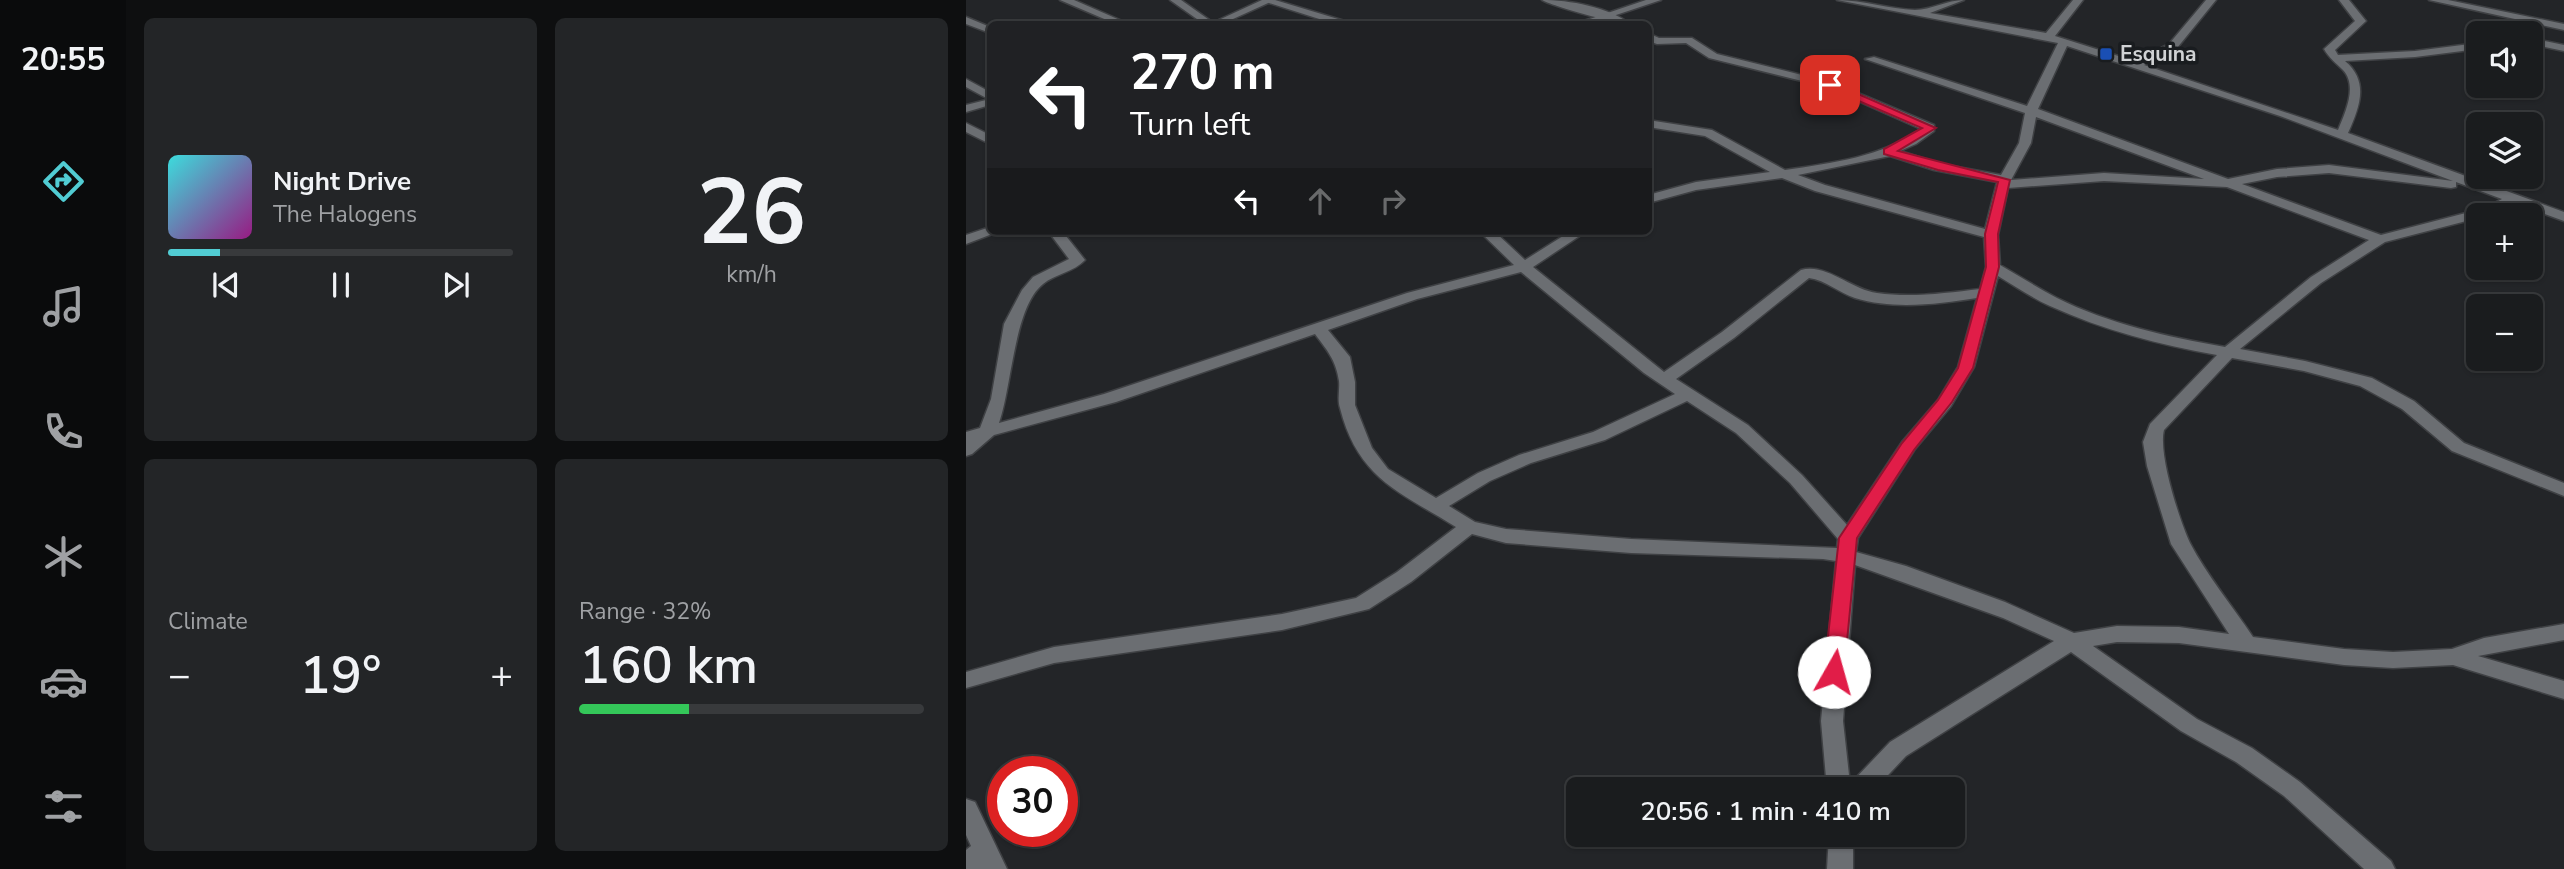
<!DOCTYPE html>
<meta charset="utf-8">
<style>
:root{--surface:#1a1c1e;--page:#232527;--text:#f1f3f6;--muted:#9fa1a4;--line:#383a3c;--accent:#51ccd3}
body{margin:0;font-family:"Nunito Sans",sans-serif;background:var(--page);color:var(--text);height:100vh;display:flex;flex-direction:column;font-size:26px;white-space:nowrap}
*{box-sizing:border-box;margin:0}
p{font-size:23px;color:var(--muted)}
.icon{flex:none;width:38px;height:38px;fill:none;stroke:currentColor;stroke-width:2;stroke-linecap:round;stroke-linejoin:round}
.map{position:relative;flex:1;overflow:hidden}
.sheet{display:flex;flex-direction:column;gap:18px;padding:18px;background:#0e0f10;width:840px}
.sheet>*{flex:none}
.hud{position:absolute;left:21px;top:21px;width:665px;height:214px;border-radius:10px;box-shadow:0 2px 5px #0004,0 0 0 2px var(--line);background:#202124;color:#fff;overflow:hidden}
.fabs{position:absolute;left:1500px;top:21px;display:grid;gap:14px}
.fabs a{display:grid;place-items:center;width:77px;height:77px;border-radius:10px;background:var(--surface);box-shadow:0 2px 5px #0004,0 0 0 2px var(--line);font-size:35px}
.speed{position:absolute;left:21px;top:756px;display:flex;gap:14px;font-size:35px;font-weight:700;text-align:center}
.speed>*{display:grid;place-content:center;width:91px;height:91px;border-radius:50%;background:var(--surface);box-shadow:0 2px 5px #0004,0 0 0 2px var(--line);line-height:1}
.speed .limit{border:10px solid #d22;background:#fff;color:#111}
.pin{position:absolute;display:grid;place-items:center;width:60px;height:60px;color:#fff;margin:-30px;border-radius:14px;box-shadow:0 4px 10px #0006}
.me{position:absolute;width:77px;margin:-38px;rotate:7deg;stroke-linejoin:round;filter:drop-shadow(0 0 5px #0008)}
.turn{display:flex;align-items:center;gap:24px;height:147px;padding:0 28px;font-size:32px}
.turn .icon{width:91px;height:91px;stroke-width:2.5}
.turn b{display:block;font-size:49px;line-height:60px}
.lanes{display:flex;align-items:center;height:66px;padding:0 28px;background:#0003;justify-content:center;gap:35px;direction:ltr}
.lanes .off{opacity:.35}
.big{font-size:52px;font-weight:600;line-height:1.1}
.sheet .widget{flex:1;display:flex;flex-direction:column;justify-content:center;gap:10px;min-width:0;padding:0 24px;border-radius:10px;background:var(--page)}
.sheet .dial{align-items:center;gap:0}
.dial b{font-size:91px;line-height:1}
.song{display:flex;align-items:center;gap:21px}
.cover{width:84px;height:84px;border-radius:10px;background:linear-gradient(135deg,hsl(180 70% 55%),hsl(310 70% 35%))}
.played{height:7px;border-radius:4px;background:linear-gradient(90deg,var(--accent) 15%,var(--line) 15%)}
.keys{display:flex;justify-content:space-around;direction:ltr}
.heat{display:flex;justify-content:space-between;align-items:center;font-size:38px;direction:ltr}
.charge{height:10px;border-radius:5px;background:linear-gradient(90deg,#34c759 32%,var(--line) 0)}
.sheet .tiles{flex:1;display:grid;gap:18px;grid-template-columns:repeat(2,1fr)}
.trip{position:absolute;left:600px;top:777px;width:399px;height:70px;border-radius:10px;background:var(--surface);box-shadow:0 2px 5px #0004,0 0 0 2px var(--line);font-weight:600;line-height:70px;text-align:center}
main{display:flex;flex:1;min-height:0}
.menu{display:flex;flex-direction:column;width:126px;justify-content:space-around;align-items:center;background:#0a0b0c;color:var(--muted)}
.menu .icon{width:49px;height:49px}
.menu .on{color:var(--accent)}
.menu b{font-size:32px;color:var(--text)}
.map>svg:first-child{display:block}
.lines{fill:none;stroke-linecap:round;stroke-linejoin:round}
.minor-casing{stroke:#3f4144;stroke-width:3}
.tertiary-casing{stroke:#3f4144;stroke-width:3}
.minor{fill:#6b6e72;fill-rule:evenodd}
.tertiary{fill:#6b6e72;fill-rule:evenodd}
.route{fill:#e11d48;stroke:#92132f;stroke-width:2}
.transit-dot{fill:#1a4fb4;stroke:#191c1f;stroke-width:2.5}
.labels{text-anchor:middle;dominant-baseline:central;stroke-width:7;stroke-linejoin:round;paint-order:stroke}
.far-poi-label{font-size:21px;font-weight:bold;fill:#d0d2d4;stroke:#191c1f;text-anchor:start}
</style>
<main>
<nav class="menu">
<b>20:55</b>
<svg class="icon on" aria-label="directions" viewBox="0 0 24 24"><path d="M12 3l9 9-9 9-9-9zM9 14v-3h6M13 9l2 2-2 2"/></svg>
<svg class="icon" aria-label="music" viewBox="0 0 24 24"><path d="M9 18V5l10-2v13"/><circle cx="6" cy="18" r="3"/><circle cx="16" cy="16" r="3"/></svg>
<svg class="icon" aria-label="phone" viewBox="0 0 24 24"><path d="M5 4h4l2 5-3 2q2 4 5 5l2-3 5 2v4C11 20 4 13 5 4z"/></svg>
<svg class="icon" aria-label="climate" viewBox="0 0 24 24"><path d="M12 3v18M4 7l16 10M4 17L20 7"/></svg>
<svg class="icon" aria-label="car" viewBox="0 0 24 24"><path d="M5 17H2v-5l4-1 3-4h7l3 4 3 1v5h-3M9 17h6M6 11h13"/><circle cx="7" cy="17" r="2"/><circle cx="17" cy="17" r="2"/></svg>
<svg class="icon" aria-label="filters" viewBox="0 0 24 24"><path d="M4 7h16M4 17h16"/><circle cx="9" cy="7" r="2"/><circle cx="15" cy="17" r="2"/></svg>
</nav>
<section class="sheet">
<div class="tiles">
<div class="widget">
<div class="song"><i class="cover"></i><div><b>Night Drive</b><p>The Halogens</p></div></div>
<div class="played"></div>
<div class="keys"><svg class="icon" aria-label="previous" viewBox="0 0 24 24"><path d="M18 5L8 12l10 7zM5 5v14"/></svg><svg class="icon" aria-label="pause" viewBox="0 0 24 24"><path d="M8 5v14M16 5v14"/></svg><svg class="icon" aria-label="next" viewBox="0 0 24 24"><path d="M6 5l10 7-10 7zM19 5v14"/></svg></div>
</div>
<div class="widget dial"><b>26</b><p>km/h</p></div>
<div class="widget"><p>Climate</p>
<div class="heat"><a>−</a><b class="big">19°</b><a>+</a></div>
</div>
<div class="widget"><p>Range · 32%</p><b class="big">160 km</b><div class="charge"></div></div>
</div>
</section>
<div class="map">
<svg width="1598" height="869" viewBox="0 0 1598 869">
<rect width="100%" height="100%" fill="#232528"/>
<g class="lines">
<defs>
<g id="minor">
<path d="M94,0H108L163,24H150Z"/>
<path d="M204,0H215L249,24H238Z"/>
<path d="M309,0L382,22L383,24H369L297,1Z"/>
<path d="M576,0C603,0 643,7 664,24C654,25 586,6 576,0Z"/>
<path d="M871,0C898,0 923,9 949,10C965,10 981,0 998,0L964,13L1080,33L1107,0H1117L1089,36L1168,61L1203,44L1240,0H1250L1211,48L1178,65L1372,130C1379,113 1392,86 1377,70C1370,63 1363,58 1358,49L1389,21L1373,0H1383L1400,21L1369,50L1372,55L1449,51L1512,43V49L1449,57L1379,61C1404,82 1393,108 1382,133L1598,212V221L1548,203L1529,214L1512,215V218L1419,242L1355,283L1274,349L1339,361L1406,378L1448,401L1498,443L1598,483V496L1486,451L1436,409L1394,386L1338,371L1266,358L1198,430C1192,454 1213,519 1224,543C1240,574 1267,607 1287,637L1378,649L1427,652L1486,649L1518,638L1598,624V640L1512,656L1598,681V699L1487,665L1427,668L1378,665L1213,643L1151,642L1127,646L1231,719L1286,748L1334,782L1425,861L1429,869H1398L1318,796L1270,762L1215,731L1105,652L940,756L909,789H861L855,721L870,561L857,559L665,553L540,543L506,534L445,582L403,609L316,630L88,663L0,688V672L88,647L316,614L390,598L431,572L490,527C434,492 392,479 374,408C371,399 374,390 373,381C370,360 361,350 349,334L150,402L28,435L6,454L0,456V432L14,428L25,399L38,324L56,290L67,277L103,259L82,231H96L119,260C108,272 89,274 77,284C48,307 46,386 33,423L138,394L441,293L548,265L513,231H528L559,260L605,231H621L567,267L698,372L756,332L835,270C861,263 885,290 911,293C945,298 980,293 1014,289L1020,267L1018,237L849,191L816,178L730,190L682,203V195L730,182L804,172L739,136L682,127V120L746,130L819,170C866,163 916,157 955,129L860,87L743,58L720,43L691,44L682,41V33L693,38H726L751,54L868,83L968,125V131L950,144L934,151L975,164L1035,175L1053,143L1059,113L899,59L908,57L1061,106L1092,43ZM1101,46L1314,116L1487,181L1363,165L1311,169L1262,179L1072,109ZM1070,117L1238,179L1138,173L1045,180L1065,143ZM924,156L968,170L1031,182L1019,229L859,185L832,175ZM1363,173L1485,188L1490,187V182L1536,199L1519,208L1415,235L1276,184L1311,177ZM1138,181L1261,187L1403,240L1345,277L1259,347C1202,337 1143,324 1091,298C1072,288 1053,276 1034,265L1032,235L1042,188ZM555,272L678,373L709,394L627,432L553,455L512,473L470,498L422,469L406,448L389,405V382L384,357L362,330L451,299ZM1032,276C1049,286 1066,298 1084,306C1137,330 1194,345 1251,355L1184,424L1177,442L1181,466L1205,544L1263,634L1213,627L1151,626L1108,633L1039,602L940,566L890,552L892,538L949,449L985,406L1008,367ZM843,278C860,280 873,293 889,298C928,310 972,304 1011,298L992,367L972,400L936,442L881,525L836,475L782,425L710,379L768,338ZM721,401L770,433L824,483L872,539L871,548L665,539L540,529L509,522L483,506L524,481L565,463L639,440ZM889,565L1037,618L1088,641L924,742L884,784L877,721Z"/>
<path d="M1463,0H1482L1598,24V30Z"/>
<path d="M0,17L24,27V33L0,24Z"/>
<path d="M1564,38L1598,45V51L1564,44Z"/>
<path d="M0,79L24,92V100L0,87Z"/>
<path d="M0,123L24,135V144L0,132Z"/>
<path d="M0,799L9,802L41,869H0V850L5,846L0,835Z"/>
<path d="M863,835H887V869H861Z"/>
</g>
<g id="tertiary">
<path d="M296,0H309L256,24H244Z"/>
<path d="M680,0H695L623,24H609Z"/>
<path d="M24,99V105L0,112V105Z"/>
<path d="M24,227V231H34L0,244V235Z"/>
</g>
</defs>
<use href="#minor" class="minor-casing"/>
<use href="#tertiary" class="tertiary-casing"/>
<use href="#minor" class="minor"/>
<use href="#tertiary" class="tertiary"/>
</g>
<path class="route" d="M860,83H867L970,128L932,151L1044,180L1032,234L1033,267L1007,368L986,402L948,450L891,538L878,672L875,677H861L858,672L873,538L936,443L972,400L992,368L1020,267L1019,234L1032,182L972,170L918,154V149L956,128L860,87Z"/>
<rect class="transit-dot" x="1133" y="47" width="14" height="14" rx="3.5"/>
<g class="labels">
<g class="far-poi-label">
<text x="1154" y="54">Esquina</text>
</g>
</g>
</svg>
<div class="fabs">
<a><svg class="icon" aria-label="sound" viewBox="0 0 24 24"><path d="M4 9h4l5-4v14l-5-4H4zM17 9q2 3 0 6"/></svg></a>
<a><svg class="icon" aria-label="layers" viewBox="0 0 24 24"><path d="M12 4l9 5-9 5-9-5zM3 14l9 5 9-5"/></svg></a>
<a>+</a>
<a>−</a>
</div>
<div class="speed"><div class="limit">30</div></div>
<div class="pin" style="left:864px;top:85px;background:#d93025"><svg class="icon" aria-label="arrive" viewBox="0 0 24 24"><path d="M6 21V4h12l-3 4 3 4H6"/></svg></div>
<svg class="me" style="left:868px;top:672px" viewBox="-20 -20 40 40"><circle r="19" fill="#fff"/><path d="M0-13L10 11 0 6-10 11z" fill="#e11d48"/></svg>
<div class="trip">20:56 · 1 min · 410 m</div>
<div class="hud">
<div class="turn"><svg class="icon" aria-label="left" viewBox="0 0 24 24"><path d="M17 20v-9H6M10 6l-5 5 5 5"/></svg><div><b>270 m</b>Turn left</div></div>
<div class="lanes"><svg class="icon" aria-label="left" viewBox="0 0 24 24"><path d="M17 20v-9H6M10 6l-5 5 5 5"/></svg><svg class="icon off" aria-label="ahead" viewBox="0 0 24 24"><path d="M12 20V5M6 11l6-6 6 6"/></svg><svg class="icon off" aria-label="right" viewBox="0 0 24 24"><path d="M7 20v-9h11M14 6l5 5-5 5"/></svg></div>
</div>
</div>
</main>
